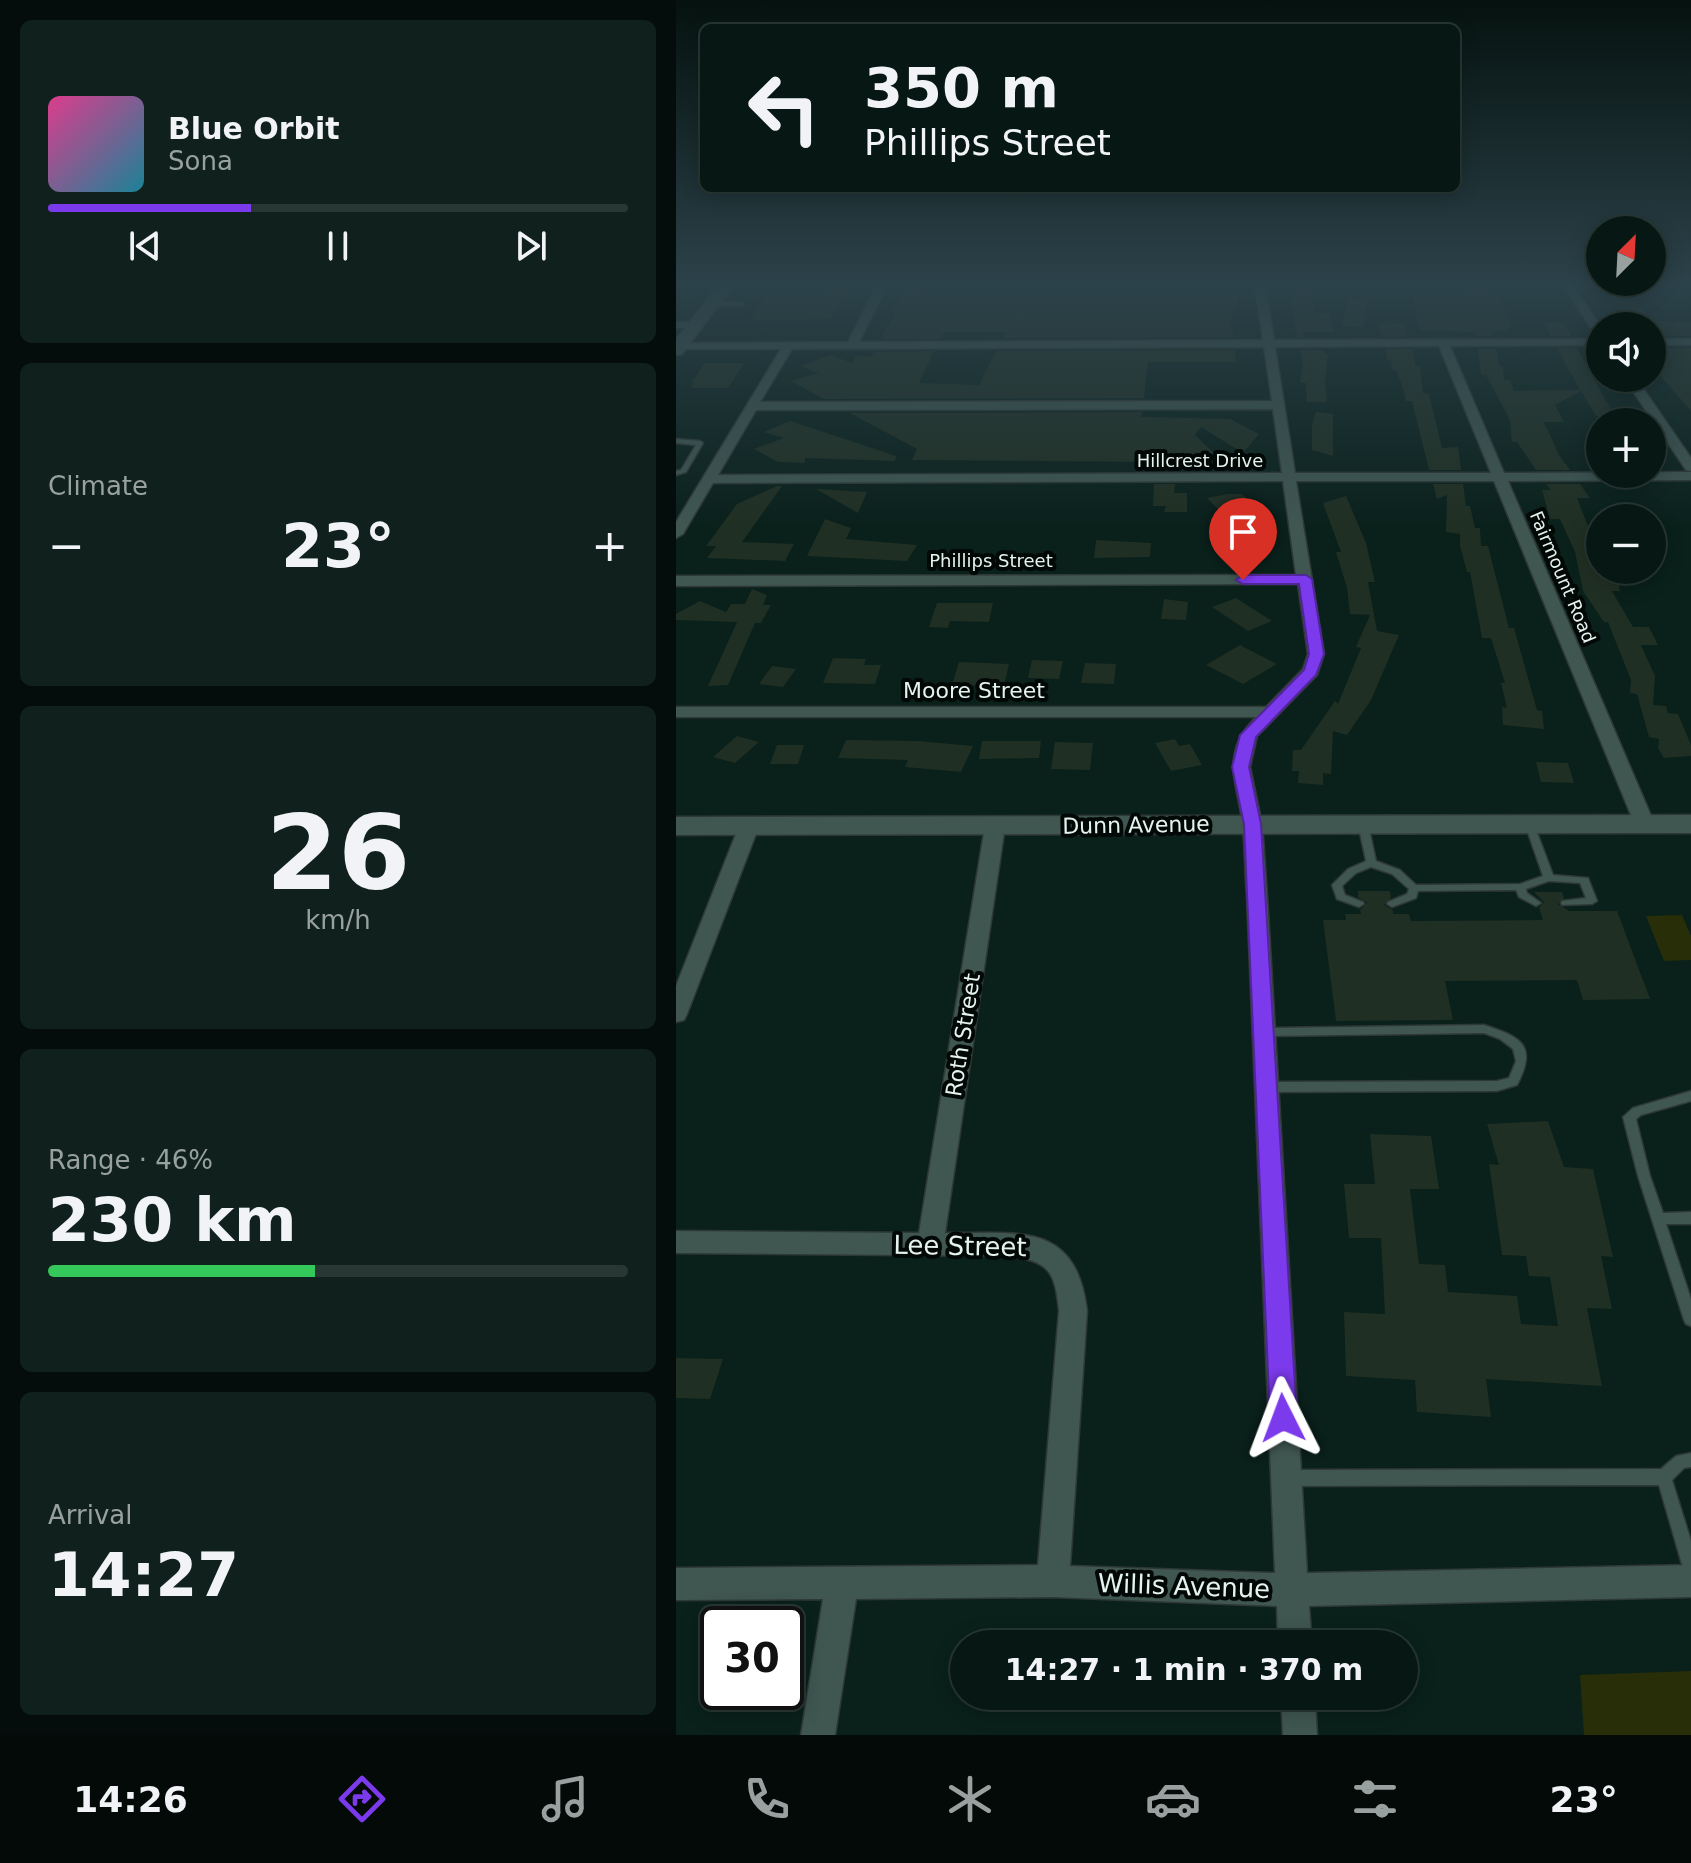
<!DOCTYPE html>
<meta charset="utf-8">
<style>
:root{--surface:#071814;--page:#10211d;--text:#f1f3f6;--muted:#98a0a0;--line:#283734;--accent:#7c3aed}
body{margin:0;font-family:"DejaVu Sans",sans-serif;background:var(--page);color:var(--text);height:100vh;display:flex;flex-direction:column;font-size:30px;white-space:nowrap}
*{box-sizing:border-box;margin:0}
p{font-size:26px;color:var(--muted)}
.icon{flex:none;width:44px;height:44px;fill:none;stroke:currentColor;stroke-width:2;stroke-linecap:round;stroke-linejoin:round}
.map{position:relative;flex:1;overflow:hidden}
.sheet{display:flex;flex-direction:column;gap:20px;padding:20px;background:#040d0b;width:676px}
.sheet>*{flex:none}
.banner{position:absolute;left:24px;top:24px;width:760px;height:168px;border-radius:12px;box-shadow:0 4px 20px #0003,0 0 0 2px var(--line);background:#071814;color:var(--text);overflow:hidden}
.needle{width:52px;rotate:24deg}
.fabs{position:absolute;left:910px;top:216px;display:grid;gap:16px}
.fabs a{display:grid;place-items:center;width:80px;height:80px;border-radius:50%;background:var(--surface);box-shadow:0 4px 20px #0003,0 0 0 2px var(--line);font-size:40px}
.speed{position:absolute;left:24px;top:1606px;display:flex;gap:16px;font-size:40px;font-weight:700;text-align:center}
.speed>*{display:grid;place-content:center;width:104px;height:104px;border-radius:50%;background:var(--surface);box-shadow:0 4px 20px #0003,0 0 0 2px var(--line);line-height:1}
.speed .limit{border:4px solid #111;border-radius:12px;background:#fff;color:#111}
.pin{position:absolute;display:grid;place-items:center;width:68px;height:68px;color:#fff;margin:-82px -34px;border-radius:50% 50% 50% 0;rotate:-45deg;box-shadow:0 0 8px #0007}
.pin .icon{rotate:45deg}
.me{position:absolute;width:88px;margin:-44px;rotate:357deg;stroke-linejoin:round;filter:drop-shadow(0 0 6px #0008)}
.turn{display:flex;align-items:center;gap:28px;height:168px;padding:0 32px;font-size:36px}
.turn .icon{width:104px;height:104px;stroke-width:2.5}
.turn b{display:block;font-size:56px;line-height:68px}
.big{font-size:60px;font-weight:800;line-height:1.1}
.sheet .widget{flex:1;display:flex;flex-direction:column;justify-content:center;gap:12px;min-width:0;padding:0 28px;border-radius:12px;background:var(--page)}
.sheet .dial{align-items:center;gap:0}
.dial b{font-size:104px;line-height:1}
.song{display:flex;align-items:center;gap:24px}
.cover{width:96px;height:96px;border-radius:12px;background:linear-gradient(135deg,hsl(330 70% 55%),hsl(190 70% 35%))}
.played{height:8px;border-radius:4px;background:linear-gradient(90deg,var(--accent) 35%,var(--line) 35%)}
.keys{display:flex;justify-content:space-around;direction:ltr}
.heat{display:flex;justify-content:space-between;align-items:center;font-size:44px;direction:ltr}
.charge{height:12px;border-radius:6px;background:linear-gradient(90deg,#34c759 46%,var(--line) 0)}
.trip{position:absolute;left:274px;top:1630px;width:468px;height:80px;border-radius:40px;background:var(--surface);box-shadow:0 4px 20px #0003,0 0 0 2px var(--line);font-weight:800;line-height:80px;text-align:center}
.tabs{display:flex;height:128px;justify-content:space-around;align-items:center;background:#030a08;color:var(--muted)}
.tabs .icon{width:56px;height:56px}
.tabs .current{color:var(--accent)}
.tabs b{font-size:36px;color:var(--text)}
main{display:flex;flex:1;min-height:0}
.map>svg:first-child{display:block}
.green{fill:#272e08}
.building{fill:#202f23}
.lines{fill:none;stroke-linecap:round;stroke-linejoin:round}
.lane-casing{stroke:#2e3835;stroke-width:3}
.street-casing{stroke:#2e3835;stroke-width:3}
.secondary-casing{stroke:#2e3835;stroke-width:3}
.lane{fill:#3f5651;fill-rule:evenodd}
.street{fill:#3f5651;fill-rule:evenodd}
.secondary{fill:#3f5651;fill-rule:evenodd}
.route{fill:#7c3aed;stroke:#51269a;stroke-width:2}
.labels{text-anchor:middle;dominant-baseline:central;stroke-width:8;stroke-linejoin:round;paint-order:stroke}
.far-street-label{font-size:18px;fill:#e5f3ef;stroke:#020806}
.street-label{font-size:22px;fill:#e5f3ef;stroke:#020806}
.near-street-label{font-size:26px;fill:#e5f3ef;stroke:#020806}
</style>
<main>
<section class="sheet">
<div class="widget">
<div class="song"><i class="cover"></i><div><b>Blue Orbit</b><p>Sona</p></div></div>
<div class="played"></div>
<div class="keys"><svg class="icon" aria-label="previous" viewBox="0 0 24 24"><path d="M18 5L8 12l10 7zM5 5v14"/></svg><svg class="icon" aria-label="pause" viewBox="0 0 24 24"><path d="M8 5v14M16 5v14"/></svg><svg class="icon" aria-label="next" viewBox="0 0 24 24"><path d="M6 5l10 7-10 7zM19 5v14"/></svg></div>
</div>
<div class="widget"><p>Climate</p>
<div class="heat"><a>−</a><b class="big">23°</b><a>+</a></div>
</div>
<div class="widget dial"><b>26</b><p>km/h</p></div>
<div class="widget"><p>Range · 46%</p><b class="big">230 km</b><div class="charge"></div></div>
<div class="widget"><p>Arrival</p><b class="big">14:27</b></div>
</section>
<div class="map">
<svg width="1015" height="1735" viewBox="0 0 1015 1735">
<rect width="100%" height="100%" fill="#09201b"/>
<g class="green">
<path d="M1006,915L1015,936V960L988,961L970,916Z"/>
<path d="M1015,1671V1735H908L904,1675Z"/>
</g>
<g class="building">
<path d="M926,285H945L976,321L952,320Z"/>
<path d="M149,288H172L155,319L74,321L88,297H145Z"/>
<path d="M806,288L808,293H823L836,328H831L832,331H816L817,336H800L799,332L743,330L737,295L792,294L791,291Z"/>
<path d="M614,290H635L638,313L653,314L658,332H624L630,337H621Z"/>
<path d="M229,292L302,295H564L554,322L558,337L327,338L330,332H268L265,339H205L220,311H215Z"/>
<path d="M671,299L691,300L687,327L666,326Z"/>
<path d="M976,321L1015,322V336H976Z"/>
<path d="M867,322H887L895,336H875Z"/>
<path d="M703,323L728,324L732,337H705Z"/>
<path d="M881,348H901L939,417L920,416L905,391L879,405L888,422H868L883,455L894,470H860L841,442H836L834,420L810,375H805L802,349H820L823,366H827L828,380H834L838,391L904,390Z"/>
<path d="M976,348H1015V411L976,366Z"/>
<path d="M709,349H736L740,366H744L747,393L753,394L766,448L782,447L785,470H753L736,401H730L727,388L720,370H716L715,360H711Z"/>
<path d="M559,350L560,362H472L468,398L148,399L115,381L143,373L124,366L154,355L176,363L180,356L195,357L198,352L258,351L243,383L303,385L320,351Z"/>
<path d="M624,350H646L652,355L649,383L651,402H631L630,383H624L627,363Z"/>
<path d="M29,363H68L52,388H15L18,383H15Z"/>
<path d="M466,412L465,417L554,419L583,434L567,453L525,427L519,435L547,462L503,458L501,470H479V462L236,460L241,449L174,413Z"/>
<path d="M640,412L657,414V456L636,450V425Z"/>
<path d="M114,421L220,456L219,461L129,458V463L102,462L78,449L108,438L88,432Z"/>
<path d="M478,484H499L498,493H511V512H488L490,506H477Z"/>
<path d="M757,484H787L790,506H794L799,528H804L805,546H812L833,628H838L861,710L866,711L868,729L827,725L826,707L831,708L825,683H829L815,638H806L794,572H791L784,546V534L770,532L771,495L761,499Z"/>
<path d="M870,484H904L914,498H901L924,557V570H940L944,591H936L957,627H973L982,645H965L979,676L977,705L990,706L992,713L1002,714L1015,745V756L988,758L982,748L983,739L973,737L961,694L954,693L955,680L932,622H928L907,591L899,552L884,519H874L866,490H875Z"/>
<path d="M101,486H106L66,542L118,544L109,561L31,558L40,546H30L61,504Z"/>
<path d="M140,489L191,492L182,513Z"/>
<path d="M552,494H566L583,510L550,517L531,498Z"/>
<path d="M670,496L690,543L699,582H692L701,631L723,635L695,700L671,735L657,731L655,774L647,773V785L622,783L623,771H616L617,750H625L659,701L662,704L685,648L680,647L694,615L674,614L671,588L660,552H665L647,503Z"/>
<path d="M149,519L175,528L170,539L241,545L231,561L131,556Z"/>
<path d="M420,540L475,543L474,557L418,558Z"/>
<path d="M76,589L91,595L87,605H95L85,623H79L52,685L32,686L61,622L0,620V614L24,601L50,612L55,604H69Z"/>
<path d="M560,598L596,621L572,631L536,607Z"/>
<path d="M488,599L512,602L510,620L485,619Z"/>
<path d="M261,603H317L313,622L274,621L272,628L253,627Z"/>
<path d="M564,645L601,664L567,684L530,665Z"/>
<path d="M157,658L190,659L188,665H205L199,684L147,683Z"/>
<path d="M356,660L387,661L383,679L352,678Z"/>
<path d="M283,662L333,664L328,686L276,685Z"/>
<path d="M409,663L440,664L438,684L405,683Z"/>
<path d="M96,666L120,669L107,687L83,684Z"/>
<path d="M61,736L83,742L59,763L37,757Z"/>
<path d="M499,739L503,746L514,744L526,765L495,771L479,743Z"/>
<path d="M170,740L242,741L297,746L285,772L229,767L232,760L162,758Z"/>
<path d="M306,741H365L363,758L303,759Z"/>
<path d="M379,742L417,743L414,770L375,769Z"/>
<path d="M101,745H128L122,764H94Z"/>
<path d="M860,762L892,763L898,783L865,782Z"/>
<path d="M682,891H714L715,898L708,905L717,910V914H733L735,921L867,920L863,908L868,902L858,892H886L888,898L882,904L893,911H941L974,999L907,1000L901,980L769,981L777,1020L660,1021L647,920H670L669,914H685L684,910L691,903L682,897Z"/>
<path d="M872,1121L888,1167L917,1169L937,1257L925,1256L936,1309L911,1308L926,1386L810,1379L815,1417L741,1412L739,1380L670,1376L668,1312L709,1314L705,1238H673L668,1184H699L694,1134L755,1136L763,1189H734L743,1264L769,1265L772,1292L841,1296L845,1324L882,1326L874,1277L853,1276L850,1256L826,1255L813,1164L823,1165L811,1124Z"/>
<path d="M0,1358L47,1359L34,1399L0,1398Z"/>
</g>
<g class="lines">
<defs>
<g id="lane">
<path d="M66,302L68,305L35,306L32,304L35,302Z"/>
<path d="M0,439L24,441L27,443L10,472L0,475V471L5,470L20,445L0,443Z"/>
<path d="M687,821L692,824L700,861L724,870L740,885L844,884L867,876L849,824L851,822H857L877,875L912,878L921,901L916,904L886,905L885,903L886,901L910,898L904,883L873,881L850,889L851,893L865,903L860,906L843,897L840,890L742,891L740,898L716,907L711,904L712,902L731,894L733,889L716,874L695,867L680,873L666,886L669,895L687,902L688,904L683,907L661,899L656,885L672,869L690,861L682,824Z"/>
<path d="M808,1025C845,1037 862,1045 841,1085L821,1091L592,1092L588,1090L586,1087L588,1084L592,1082L821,1081L833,1078L840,1061L837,1049L824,1039L808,1033L587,1036L583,1035L581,1032L583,1029L587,1028Z"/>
<path d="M1015,1091V1101L965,1115L960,1119L974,1176L987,1213L1015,1212V1224H990L1015,1299V1326L1010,1324L1008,1320L962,1176L947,1117L957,1108Z"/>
<path d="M1015,1453V1467L1008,1468L996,1480L1015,1541V1576L1009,1574L1007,1568L983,1485L612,1486L607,1483L604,1478L607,1473L612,1470L985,1469L1000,1456Z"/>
</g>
<g id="street">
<path d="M201,285H217L210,288L183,342L587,340L579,285H589L598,340L924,339V345L774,346L828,473L1015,472V480L832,481L979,825L976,829L969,831L959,825L818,481H620L648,654L641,675L581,736L574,767L586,824L591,895L631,1573L1015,1565V1597L633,1606L636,1644H602L601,1606L377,1597L180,1599L159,1735H125L147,1599L0,1600V1568L362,1565L383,1311C379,1274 375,1262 336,1256L0,1253V1231L243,1233L309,826L319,820L329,826L269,1233C342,1234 400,1220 411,1311L394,1566L599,1573L571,895C569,872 569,849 567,827C562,782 543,754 580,717H0V707H590L627,669L632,654L622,584L0,586V576L620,575L607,481L37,483L7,534L0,538V522L105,349H3L0,343L172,342ZM763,346L815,473H619L599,347ZM588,347L596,401L84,402L116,349ZM597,409L606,473L42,475L80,410Z"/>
<path d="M887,285H897L924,326V337L920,336Z"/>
<path d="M0,322H19L24,325L19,328H0Z"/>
<rect x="976" y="339" width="39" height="6"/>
<path d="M948,378H960L1015,458V471L1010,470Z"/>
<path d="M73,820L83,826L11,1014L8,1020L0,1022V986L63,826Z"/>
<path d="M605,1696H639L641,1735H607Z"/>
</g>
<g id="secondary">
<path d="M43,285H58L6,354L0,355V339Z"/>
<path d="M1015,815V833L0,835V817Z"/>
</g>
</defs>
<use href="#lane" class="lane-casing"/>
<use href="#street" class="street-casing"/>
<use href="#secondary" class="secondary-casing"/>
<use href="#lane" class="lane"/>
<use href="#street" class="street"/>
<use href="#secondary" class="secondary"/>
</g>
<linearGradient id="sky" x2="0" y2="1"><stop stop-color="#05120f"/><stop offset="0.54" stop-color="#2c424a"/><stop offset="1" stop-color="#2c424a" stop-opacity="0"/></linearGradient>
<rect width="1015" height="527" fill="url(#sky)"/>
<path class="route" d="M630,575L636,579L648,654L640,675L580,737L573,767L585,824L621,1418L617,1427L607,1431L598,1427L594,1418L568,824L556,767L564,735L628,670L633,654L623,584H567L560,580L567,575Z"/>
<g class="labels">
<g class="far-street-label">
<text x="524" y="460">Hillcrest Drive</text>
<text x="315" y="560">Phillips Street</text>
<text transform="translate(887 577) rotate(67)">Fairmount Road</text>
</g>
<g class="street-label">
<text x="298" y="690">Moore Street</text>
<text transform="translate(460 825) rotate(-1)">Dunn Avenue</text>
<text transform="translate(287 1035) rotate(-81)">Roth Street</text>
</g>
<g class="near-street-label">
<text transform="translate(284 1246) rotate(1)">Lee Street</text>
<text transform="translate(508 1586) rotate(2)">Willis Avenue</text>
</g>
</g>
</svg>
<div class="fabs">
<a><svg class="needle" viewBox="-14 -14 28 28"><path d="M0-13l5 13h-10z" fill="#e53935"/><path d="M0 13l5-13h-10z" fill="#98a0a0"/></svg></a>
<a><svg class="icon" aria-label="sound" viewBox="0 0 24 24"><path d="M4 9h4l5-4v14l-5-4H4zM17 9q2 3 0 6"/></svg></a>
<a>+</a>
<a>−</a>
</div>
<div class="speed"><div class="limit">30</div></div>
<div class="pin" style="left:567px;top:580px;background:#d93025"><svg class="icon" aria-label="arrive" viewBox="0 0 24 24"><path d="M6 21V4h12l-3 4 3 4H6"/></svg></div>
<svg class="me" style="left:607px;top:1418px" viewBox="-20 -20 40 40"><path d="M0-17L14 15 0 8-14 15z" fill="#7c3aed" stroke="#fff" stroke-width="4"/></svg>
<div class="trip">14:27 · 1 min · 370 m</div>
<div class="banner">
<div class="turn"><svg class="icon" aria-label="left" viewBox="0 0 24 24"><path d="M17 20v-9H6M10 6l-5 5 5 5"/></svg><div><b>350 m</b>Phillips Street</div></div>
</div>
</div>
</main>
<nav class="tabs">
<b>14:26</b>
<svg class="icon current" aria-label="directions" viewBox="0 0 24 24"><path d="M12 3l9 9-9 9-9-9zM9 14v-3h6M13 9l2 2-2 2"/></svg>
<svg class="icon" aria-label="music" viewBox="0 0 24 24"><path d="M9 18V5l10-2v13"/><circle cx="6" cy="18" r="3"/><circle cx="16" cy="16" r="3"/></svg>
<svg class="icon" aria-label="phone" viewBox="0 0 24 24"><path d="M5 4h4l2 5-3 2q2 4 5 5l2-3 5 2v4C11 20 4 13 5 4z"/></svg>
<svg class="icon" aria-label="climate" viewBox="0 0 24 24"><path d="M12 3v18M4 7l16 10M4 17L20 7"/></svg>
<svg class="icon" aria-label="car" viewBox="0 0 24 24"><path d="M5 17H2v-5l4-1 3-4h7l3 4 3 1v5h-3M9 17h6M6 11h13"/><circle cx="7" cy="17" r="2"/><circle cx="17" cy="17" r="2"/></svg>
<svg class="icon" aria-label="filters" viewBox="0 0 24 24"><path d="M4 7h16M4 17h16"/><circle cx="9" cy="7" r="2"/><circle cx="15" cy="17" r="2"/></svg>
<b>23°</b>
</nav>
